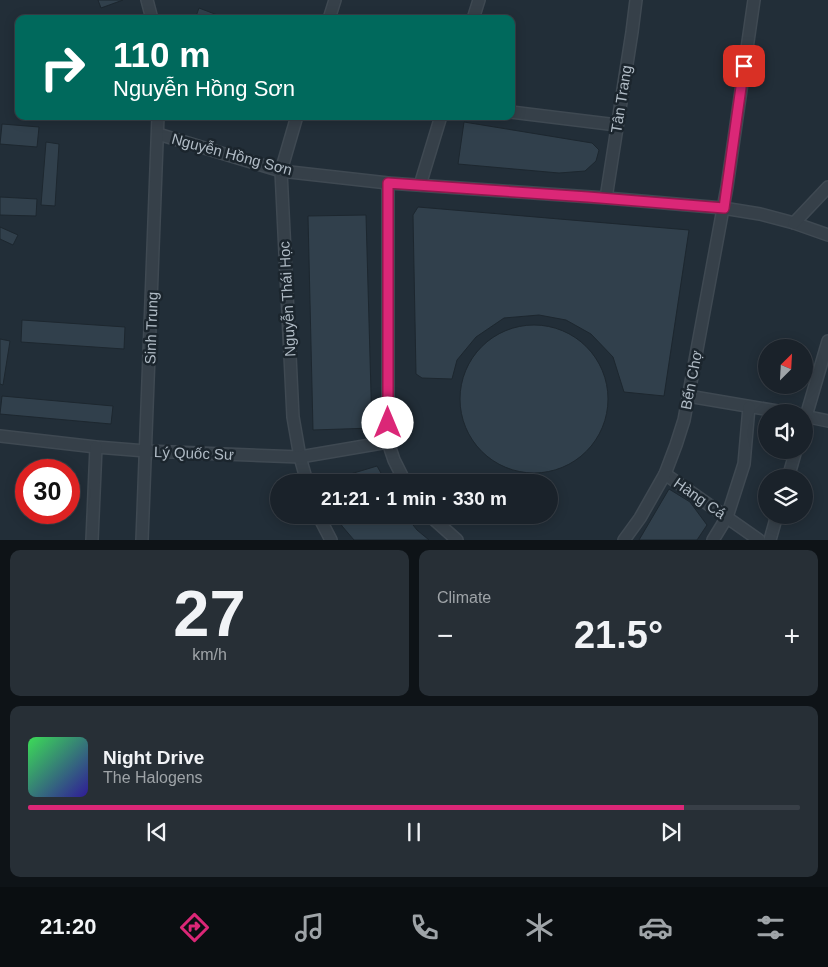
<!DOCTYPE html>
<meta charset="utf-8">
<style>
:root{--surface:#1a222a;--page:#272f36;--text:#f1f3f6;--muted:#9fa4a8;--line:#383f47;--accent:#db2777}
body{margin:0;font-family:Arial,sans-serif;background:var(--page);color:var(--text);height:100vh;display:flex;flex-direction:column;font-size:19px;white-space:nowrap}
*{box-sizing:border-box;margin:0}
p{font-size:16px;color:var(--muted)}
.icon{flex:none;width:28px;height:28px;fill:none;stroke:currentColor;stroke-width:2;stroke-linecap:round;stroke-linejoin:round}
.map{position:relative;height:540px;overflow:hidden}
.panel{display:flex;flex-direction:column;gap:10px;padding:10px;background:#0e1317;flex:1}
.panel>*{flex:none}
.banner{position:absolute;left:15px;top:15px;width:500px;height:105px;border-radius:10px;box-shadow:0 2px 12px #0003,0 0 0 1px var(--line);background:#00695c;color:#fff;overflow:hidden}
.needle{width:32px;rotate:24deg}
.buttons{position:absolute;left:758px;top:339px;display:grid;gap:10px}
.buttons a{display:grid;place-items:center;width:55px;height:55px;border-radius:50%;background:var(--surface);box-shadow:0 2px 12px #0003,0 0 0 1px var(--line);font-size:25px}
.speed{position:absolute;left:15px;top:459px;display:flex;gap:10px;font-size:25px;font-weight:700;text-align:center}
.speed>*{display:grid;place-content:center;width:65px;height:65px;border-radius:50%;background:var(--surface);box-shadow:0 2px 12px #0003,0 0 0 1px var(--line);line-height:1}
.speed .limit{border:8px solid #d22;background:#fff;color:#111}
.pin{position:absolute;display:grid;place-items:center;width:42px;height:42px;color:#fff;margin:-21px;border-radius:10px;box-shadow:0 2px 8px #0006}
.me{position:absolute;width:55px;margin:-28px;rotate:0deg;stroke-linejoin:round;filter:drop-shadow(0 0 4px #0008)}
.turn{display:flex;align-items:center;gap:18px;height:105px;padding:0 15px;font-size:22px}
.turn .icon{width:65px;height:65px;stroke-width:2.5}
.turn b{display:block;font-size:35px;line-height:42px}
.big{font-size:38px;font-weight:600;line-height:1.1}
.panel .tile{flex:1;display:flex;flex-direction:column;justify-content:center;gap:8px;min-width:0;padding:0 18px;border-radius:10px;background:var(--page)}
.panel .dial{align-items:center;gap:0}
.dial b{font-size:65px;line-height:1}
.song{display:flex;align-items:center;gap:15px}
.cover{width:60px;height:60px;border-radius:8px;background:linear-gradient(135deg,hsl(130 70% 55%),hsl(250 70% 35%))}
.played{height:5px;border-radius:2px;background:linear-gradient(90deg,var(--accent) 85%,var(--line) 85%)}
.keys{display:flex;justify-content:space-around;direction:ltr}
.heat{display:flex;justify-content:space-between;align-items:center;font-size:28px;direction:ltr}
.panel .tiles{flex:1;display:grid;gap:10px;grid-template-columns:1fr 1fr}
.tile:last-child{grid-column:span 2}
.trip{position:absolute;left:270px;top:474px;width:288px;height:50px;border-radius:25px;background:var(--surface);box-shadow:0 2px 12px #0003,0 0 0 1px var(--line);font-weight:600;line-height:50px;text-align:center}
.tabs{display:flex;height:80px;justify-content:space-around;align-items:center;background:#0a0e11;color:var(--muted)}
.tabs .icon{width:35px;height:35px}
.tabs .on{color:var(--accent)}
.tabs b{font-size:22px;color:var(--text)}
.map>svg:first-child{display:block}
.building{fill:#31404c;stroke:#1d272f}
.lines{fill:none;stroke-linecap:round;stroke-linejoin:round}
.minor-casing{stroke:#3f4952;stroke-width:14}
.minor{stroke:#364049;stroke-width:11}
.route-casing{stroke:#8e194d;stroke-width:12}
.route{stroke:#db2777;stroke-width:9}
.labels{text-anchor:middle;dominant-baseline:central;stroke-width:5;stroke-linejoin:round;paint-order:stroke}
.street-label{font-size:15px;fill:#b0bbc5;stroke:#1b252d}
</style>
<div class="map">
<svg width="828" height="540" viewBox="0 0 828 540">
<rect width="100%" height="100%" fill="#222e38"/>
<g class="building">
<path d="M98,0H123L101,8Z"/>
<path d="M199,8L220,16L219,19H195Z"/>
<path d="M464,122L592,143L599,150L596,161L585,171L559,173L458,164Z"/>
<path d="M2,124L39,127L37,147L0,144Z"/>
<path d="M46,142L59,144L55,206L41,205Z"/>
<path d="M0,197L37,199L36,216L0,215Z"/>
<path d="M418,207L689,230L664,396L624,392L613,357L591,334L566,320L539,315L504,318L476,337L457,360L452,379L422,378L416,374L413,215Z"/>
<path d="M366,215L372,428L313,430L308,216Z"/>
<path d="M0,227L18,235L13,245L0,239Z"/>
<path d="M22,320L125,327L124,349L21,342Z"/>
<circle cx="534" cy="399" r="74"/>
<path d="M0,339L10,341L3,385L0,384Z"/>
<path d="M2,396L113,406L111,424L0,414Z"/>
<path d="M377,466L386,482H324Z"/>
<path d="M669,489L690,502L707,525L697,540H639Z"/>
<path d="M337,515H405L417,530L429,540H354L342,526Z"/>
</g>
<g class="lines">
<defs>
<g id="minor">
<path d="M147,0L152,19"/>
<path d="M329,19L335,0"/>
<path d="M473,19L479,0"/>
<path d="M511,112L617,125"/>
<path d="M297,116L281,171L293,417L300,457L307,482"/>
<path d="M158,134L281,171L388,183L606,198L723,208L760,214L794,223L828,235"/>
<path d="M388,183V442L394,460L405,482"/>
<path d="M420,185L441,116"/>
<path d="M606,198L632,32L636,0"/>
<path d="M794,223L828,187"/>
<path d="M688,396L783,412"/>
<path d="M804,416L828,421"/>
<path d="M804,423L828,341"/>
<path d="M0,436L96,447L146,451L300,457L388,442"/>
<path d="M665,474L759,540"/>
<path d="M788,478L796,450"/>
<path d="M318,515L331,540"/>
<path d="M429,515L457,540"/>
<path d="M92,540L96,447"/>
<path d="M142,540L158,116"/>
<path d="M624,540L640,518L665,474L676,445L684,420L727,187L754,0"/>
<path d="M713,540L727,517L744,464L749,407"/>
<path d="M770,540L777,515"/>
</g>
</defs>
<use href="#minor" class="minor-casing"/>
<use href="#minor" class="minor"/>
</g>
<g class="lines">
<defs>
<path id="route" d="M388,423V183L588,197L724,208L744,66"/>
</defs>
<use href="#route" class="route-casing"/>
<use href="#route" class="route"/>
</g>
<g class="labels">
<g class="street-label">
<text transform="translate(621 99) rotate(-81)">Tân Trang</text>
<text transform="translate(232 154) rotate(15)">Nguyễn Hồng Sơn</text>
<text transform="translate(287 299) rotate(-93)">Nguyễn Thái Học</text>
<text transform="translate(151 328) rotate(-88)">Sinh Trung</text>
<text transform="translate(691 380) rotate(-79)">Bến Chợ</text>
<text transform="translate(194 453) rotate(2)">Lý Quốc Sư</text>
<text transform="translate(700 498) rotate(35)">Hàng Cá</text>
</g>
</g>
</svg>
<div class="buttons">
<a><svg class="needle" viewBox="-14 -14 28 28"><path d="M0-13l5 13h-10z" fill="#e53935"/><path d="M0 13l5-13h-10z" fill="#9fa4a8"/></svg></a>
<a><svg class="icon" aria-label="sound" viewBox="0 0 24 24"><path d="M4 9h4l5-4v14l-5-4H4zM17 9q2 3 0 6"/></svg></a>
<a><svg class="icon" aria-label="layers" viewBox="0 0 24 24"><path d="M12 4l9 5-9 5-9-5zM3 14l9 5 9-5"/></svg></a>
</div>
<div class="speed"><div class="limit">30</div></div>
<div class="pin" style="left:744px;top:66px;background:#d93025"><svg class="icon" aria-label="arrive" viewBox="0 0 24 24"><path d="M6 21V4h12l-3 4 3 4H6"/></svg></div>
<svg class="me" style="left:388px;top:423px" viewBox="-20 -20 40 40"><circle r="19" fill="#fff"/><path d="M0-13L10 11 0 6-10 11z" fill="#db2777"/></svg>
<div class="trip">21:21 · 1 min · 330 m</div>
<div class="banner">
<div class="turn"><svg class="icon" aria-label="right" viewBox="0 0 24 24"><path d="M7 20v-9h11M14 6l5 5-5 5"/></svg><div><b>110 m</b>Nguyễn Hồng Sơn</div></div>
</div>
</div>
<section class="panel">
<div class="tiles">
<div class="tile dial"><b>27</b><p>km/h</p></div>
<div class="tile"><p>Climate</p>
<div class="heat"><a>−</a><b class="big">21.5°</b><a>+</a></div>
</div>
<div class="tile">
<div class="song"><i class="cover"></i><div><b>Night Drive</b><p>The Halogens</p></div></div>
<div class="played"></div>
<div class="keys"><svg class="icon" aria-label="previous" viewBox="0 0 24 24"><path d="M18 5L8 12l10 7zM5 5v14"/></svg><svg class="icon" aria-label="pause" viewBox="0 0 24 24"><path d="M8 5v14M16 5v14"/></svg><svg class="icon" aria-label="next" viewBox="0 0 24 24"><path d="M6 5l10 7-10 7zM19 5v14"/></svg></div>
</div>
</div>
</section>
<nav class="tabs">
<b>21:20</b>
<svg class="icon on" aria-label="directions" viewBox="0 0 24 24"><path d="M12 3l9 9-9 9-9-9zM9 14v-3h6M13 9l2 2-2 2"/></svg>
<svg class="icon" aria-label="music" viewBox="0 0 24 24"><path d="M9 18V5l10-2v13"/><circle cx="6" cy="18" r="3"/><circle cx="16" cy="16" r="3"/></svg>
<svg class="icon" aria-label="phone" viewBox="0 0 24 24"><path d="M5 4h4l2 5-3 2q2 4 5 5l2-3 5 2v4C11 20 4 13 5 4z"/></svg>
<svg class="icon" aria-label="climate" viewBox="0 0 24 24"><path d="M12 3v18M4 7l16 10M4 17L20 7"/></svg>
<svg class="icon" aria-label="car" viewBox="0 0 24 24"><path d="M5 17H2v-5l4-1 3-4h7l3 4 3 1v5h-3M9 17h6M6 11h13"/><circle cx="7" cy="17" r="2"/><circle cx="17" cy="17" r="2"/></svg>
<svg class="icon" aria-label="filters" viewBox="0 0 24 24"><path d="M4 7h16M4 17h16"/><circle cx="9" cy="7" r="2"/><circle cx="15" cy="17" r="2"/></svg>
</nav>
